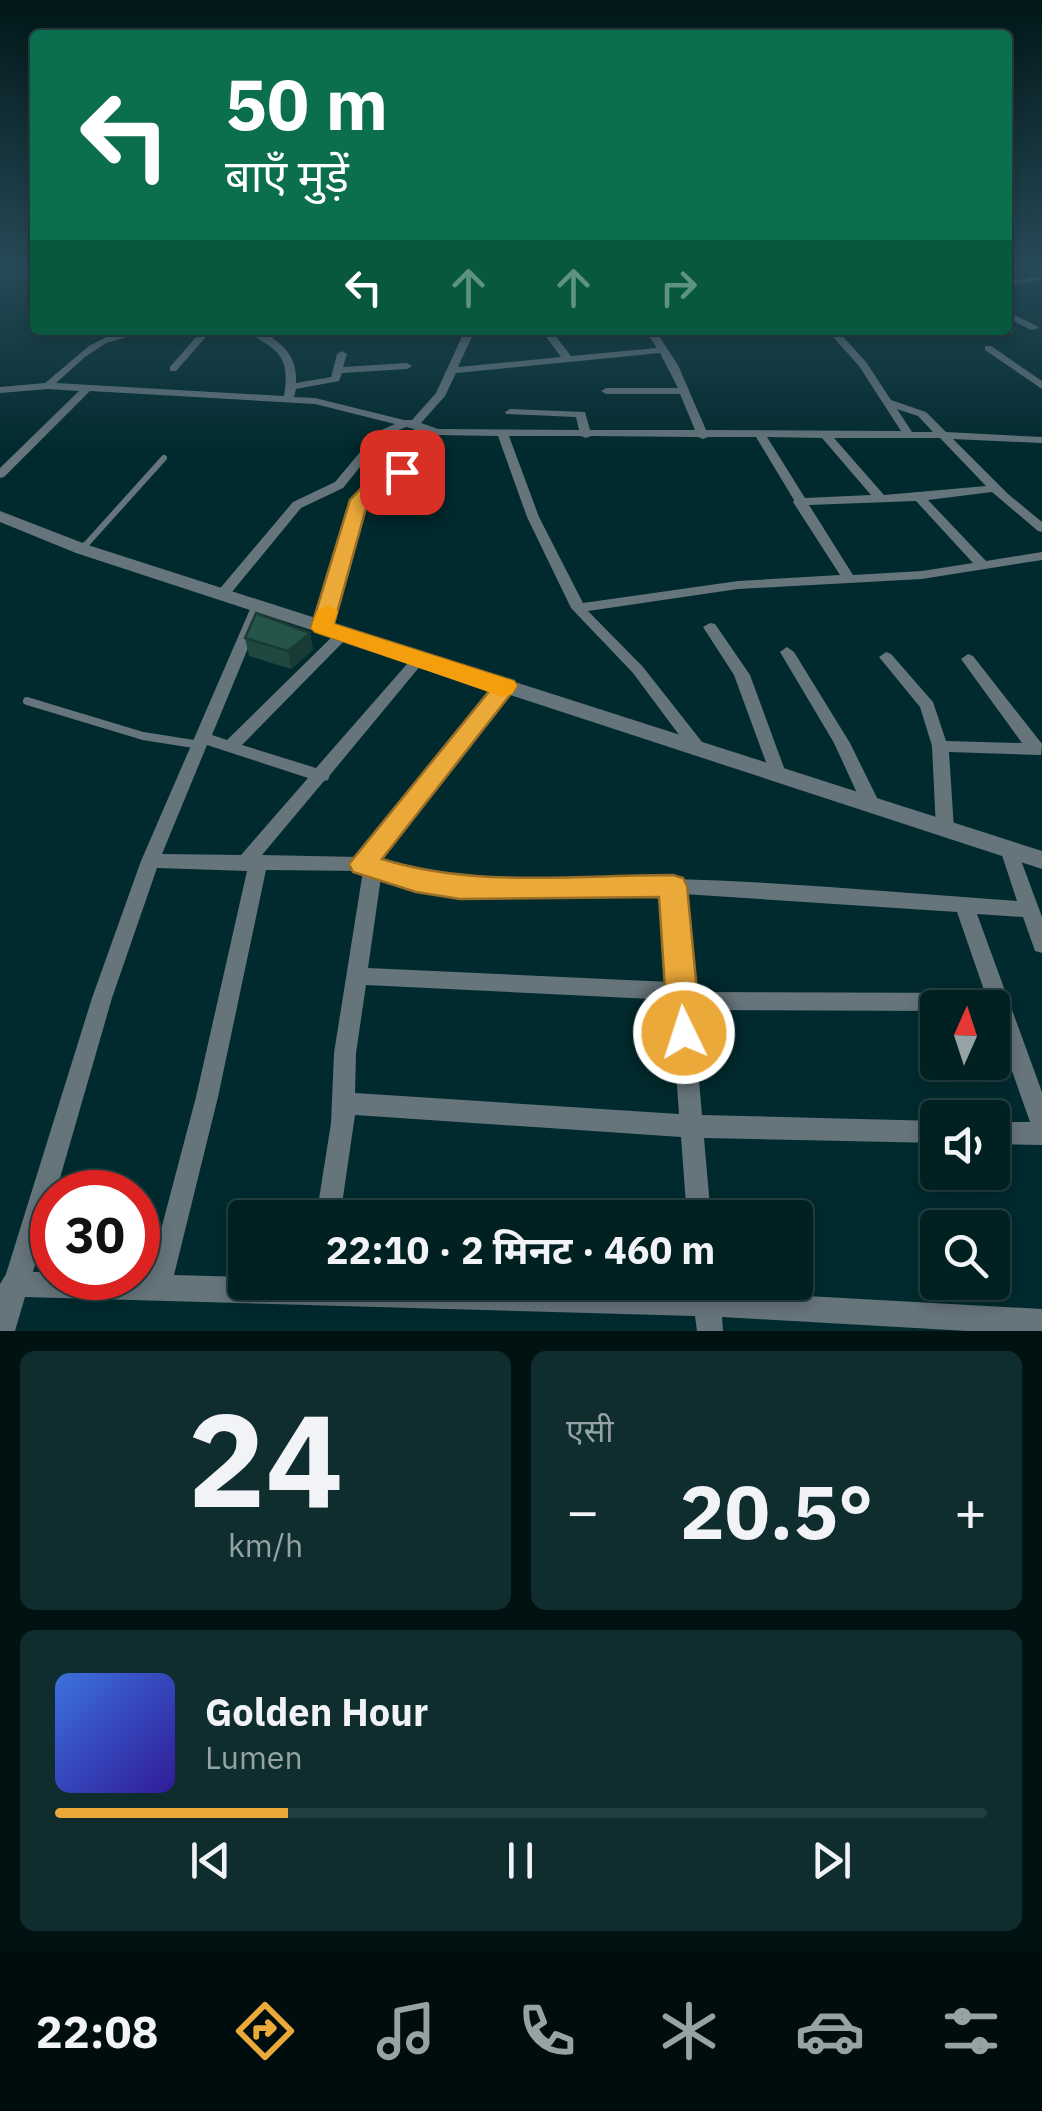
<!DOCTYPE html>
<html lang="hi">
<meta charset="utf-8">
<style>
:root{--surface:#012022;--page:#0f2d2f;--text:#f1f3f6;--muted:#96a3a5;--line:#233e40;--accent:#eba93a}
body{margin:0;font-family:"IBM Plex Sans","Noto Sans Devanagari",sans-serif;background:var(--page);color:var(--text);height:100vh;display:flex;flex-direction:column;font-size:38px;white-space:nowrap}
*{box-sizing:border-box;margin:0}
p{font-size:32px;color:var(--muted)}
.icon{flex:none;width:55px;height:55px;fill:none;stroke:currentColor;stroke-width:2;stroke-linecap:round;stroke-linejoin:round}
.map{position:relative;height:1331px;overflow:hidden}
.drawer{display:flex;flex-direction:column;gap:20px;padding:20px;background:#011213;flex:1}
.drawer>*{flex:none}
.banner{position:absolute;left:30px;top:30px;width:982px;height:305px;border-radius:10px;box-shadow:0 5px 15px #0003,0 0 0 2px var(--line);background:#0b6e4f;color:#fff;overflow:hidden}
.needle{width:65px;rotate:3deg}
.buttons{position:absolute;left:920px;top:990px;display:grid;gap:20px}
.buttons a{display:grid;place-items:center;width:90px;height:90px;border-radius:10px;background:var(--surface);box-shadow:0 5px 15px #0003,0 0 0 2px var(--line);font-size:50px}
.speed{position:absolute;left:30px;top:1170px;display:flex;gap:20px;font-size:50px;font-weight:700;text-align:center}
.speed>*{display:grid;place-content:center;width:130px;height:130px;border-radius:50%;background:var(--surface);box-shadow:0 5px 15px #0003,0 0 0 2px var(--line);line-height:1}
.speed .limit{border:15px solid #d22;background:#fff;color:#111}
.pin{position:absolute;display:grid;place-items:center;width:85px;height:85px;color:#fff;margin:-42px;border-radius:20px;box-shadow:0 5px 15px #0006}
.me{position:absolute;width:110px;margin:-55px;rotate:356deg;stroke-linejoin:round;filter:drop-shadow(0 0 8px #0008)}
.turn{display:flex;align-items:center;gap:35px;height:210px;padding:0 30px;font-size:45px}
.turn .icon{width:130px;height:130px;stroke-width:2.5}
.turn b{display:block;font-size:70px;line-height:85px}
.lanes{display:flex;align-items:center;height:95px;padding:0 30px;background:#0003;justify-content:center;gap:50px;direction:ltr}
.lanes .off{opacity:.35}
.big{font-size:75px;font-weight:700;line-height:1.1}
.drawer .tile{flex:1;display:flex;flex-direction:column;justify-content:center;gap:15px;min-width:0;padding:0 35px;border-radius:15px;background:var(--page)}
.drawer .dial{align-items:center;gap:0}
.dial b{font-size:130px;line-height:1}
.song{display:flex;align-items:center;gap:30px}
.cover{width:120px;height:120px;border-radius:15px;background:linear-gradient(135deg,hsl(220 70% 55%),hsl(250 70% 35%))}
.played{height:10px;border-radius:5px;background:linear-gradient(90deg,var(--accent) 25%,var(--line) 25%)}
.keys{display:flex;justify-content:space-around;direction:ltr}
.heat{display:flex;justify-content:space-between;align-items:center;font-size:55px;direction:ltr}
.drawer .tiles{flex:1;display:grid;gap:20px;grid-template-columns:1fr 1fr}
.tile:last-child{grid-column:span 2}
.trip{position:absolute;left:228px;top:1200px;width:585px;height:100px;border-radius:10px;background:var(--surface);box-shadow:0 5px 15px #0003,0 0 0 2px var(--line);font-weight:700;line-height:100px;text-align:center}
.menu{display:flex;height:160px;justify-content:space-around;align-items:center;background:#000d0e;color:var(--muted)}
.menu .icon{width:70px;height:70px}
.menu .current{color:var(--accent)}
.menu b{font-size:45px;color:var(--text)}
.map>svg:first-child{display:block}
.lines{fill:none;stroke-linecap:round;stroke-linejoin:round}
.service-far1{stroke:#66747b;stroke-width:6}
.service{stroke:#66747b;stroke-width:8}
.minor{fill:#66747b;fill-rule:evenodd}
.tertiary{fill:#66747b;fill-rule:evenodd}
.wall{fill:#1f4840}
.shaded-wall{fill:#193b34}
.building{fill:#24544a;stroke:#193b34;stroke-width:2.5}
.route{fill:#eba93a;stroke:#996e26;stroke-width:2.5}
.slow{fill:#f59e0b}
</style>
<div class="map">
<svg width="1042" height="1331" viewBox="0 0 1042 1331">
<rect width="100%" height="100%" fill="#012a2e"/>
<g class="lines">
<path class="service-far1" d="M82,549L164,458"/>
<g class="service">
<path d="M82,549L85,546"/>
<path d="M27,701L143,736L200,745"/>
</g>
<g class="minor">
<path d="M1042,276V280L1008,285V281Z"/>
<path d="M1008,312L1037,326L1039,328L1031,330L1008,318Z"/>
<path d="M1008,326L1013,329V333L1005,331Z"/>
<path d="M128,330H152L106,343L85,357L56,383L284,396C291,353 276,350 244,330H257L264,333L309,330L272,338C289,349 297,362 296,383L331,377L337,354L342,351L347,354L343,367L407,363L412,366L407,369L342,373L339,381L296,389L294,397L315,398L404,420H412L436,393L465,330H475L458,367L561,357L541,330H551L571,356L657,348L645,330H655L678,365L706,430L901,431L859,366L827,330H837L866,362L891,400L926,412L946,432L1042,437V443L953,439L1008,494L1042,522V532L1038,531L992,492L928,500L986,561L1042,552V560L922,579L738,589L588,611L643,667L706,747L708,751L706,755H694L633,673L571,608L527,517L498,436L438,435L424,432C419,453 416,472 395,483C384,489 374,492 365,501L329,628L322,632L315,628L353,500C366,484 388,483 400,468C409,458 410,441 414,429L406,427L385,436L343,488L301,508L227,598L222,599L215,595L217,592L293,502L335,482L377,432L395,424L315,404L90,391L4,477L0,478V468L79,391L48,389L0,393V387L45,383L89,346L112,334ZM660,353L678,388H606L601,391L606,394H680L695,430H590L585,412L510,409L505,412L506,414L576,417L579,430L438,429L421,423L445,396L456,373ZM897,409L918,416L933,432H912ZM509,436H581L586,438L591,436L698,437L703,439L708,437H756L794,500L793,502L840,575L738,581L583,603L539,517ZM767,437L822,438L871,495L805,498ZM834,438H940L986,486L884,495ZM916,501L973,563L922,571L853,575L809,505Z"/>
<path d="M202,330H212L176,371H170V367Z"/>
<path d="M985,346H991L1042,381V389L985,350Z"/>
<path d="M258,603L265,607L212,735L227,740L339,630H349L351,633L349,636L242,745L316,768L414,656H424L426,659L330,775L328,780L324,781L262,855L358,857L501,683L506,682L514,687L511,691L376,861C471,893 574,876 673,879C788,882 903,893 1017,901L1000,849L1003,844L1009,842L1015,844L1042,917V953L1035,951L1023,917L977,914L1042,1092V1145L992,1144V1122H1030L992,1014V1008H938V1011L693,1010L702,1115L938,1121V1143L704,1138L711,1218H687L681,1137L355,1115L340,1218H316L331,1123L334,1053L363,871L266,870L218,1097L174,1275L245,1277V1282H434L693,1290L692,1282H718L719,1291L1042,1309V1331H968L722,1317L723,1331H697L695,1316L25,1297L15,1331H0V1284L6,1274L92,998L141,861L251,607ZM207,745L308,778L241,855L162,854ZM157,868L247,871L196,1097L149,1275L138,1274V1278H52V1272H33L52,1204V1192H56L112,998ZM381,877L416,888L461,894H664L670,982L368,968ZM683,894L957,912L985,993L692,992ZM366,985L671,1000L679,1114L355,1093L356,1053Z"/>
<path d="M710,623L715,624L750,675L787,776L785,780H773L771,776L734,675L703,627Z"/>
<path d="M787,647L794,652L850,743L881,806L878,811H866L863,806L834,743L780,652Z"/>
<path d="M886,652L891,654L933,702L946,741L1022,743L961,659L968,654L973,656L1042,744L1041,755L949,752L954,829L951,834L945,836L939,834L936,829L932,746L920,707L879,657Z"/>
</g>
<path class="tertiary" d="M0,511L88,545L1042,851V869L76,553L0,522Z"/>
</g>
<path class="wall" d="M310,633L313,650L291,669L249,656L245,638Z"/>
<path class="shaded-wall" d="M310,633L313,650L291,669L288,651Z"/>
<path class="building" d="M256,613L310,633L288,651L245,638Z"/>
<linearGradient id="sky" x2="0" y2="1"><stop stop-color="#011719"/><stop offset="0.59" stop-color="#274a57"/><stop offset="1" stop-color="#274a57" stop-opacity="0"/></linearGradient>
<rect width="1042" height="451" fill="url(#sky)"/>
<path class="route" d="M402,467L409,469V476L378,491L368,501L334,624L514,681L517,686L382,859C475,888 577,875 673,875L683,878L687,886L701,1033L696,1043L684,1047L673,1043L668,1033L659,897L460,899L416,892L353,872L349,864L490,690L315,632L311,628L350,500L365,484Z"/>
<path class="slow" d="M327,605L338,611L334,624L514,681L517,686L512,694L503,697L315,632L311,628L317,611Z"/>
</svg>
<div class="buttons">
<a><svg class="needle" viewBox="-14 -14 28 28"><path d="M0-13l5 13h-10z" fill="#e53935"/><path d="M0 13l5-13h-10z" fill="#96a3a5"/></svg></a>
<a><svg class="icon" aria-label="sound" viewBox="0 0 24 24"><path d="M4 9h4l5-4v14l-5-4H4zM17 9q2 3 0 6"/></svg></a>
<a><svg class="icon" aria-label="search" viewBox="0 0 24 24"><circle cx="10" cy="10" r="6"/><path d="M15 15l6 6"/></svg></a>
</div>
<div class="speed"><div class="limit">30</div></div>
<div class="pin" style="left:402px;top:472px;background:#d93025"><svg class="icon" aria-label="arrive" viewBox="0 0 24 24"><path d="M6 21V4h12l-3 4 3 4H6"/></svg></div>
<svg class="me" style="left:684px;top:1033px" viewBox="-20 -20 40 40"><circle r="17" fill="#eba93a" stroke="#fff" stroke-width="3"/><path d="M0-11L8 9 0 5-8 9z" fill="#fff"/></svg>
<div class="trip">22:10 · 2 मिनट · 460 m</div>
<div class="banner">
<div class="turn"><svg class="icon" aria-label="left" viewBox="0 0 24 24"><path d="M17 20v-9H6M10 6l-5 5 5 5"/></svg><div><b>50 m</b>बाएँ मुड़ें</div></div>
<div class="lanes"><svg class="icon" aria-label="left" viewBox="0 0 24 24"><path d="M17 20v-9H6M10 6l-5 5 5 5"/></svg><svg class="icon off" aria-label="ahead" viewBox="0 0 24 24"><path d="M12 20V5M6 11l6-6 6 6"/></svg><svg class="icon off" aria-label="ahead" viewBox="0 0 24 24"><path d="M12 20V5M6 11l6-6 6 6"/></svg><svg class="icon off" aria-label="right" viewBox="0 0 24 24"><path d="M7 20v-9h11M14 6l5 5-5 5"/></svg></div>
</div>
</div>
<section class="drawer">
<div class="tiles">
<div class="tile dial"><b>24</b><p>km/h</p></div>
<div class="tile"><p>एसी</p>
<div class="heat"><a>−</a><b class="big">20.5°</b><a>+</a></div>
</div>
<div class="tile">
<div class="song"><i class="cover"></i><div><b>Golden Hour</b><p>Lumen</p></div></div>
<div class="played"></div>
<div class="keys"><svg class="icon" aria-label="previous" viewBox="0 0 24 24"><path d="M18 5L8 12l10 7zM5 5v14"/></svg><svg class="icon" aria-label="pause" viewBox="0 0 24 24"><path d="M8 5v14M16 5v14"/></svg><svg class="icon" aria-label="next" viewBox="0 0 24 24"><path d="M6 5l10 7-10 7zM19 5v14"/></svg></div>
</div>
</div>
</section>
<nav class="menu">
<b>22:08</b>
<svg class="icon current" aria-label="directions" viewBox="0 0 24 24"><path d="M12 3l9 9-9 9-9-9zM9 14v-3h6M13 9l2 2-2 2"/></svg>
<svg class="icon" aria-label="music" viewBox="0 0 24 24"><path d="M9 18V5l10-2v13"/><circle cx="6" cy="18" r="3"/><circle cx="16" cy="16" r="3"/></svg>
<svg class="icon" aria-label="phone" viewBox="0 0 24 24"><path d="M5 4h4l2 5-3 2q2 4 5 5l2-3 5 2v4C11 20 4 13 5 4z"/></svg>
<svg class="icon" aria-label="climate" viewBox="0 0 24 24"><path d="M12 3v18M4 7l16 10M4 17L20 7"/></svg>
<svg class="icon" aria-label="car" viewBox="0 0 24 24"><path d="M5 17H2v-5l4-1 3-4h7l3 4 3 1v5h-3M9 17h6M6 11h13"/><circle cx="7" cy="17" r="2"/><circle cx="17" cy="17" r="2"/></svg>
<svg class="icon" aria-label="filters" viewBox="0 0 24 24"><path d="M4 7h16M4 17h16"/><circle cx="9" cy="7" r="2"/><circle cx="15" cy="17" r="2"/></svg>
</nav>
